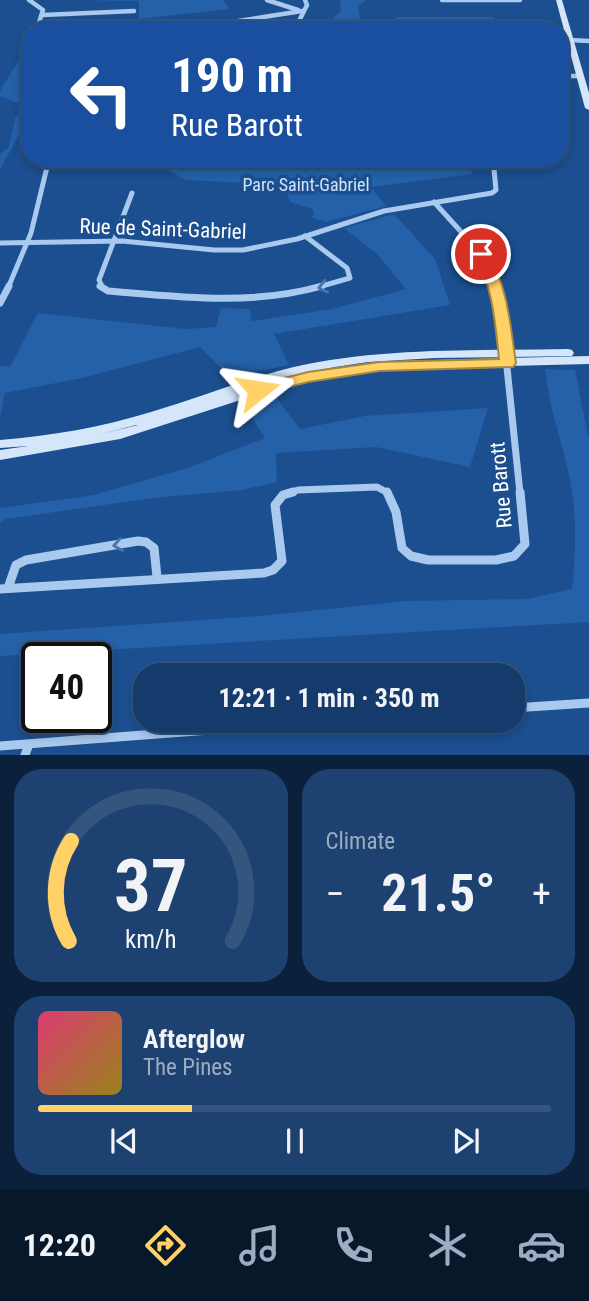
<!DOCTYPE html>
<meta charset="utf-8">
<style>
:root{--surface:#143b6b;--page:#1d4271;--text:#f1f3f6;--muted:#9dadc1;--line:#33557e;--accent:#ffd166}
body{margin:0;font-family:"Roboto Condensed",sans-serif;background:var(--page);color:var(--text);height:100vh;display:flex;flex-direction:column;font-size:26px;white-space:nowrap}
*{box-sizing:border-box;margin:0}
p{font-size:23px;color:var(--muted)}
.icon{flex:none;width:38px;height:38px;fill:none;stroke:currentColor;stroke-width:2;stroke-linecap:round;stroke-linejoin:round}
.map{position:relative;height:755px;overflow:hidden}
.panel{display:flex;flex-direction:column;gap:14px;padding:14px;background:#0b203b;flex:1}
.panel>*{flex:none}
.hud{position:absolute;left:21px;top:21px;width:548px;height:147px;border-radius:28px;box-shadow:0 4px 10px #0003,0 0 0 2px var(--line);background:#1a4fa0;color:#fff;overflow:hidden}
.speed{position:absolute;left:21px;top:642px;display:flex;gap:14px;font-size:35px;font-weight:700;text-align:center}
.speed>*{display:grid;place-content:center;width:91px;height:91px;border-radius:50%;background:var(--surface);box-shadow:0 4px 10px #0003,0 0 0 2px var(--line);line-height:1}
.speed .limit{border:4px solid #111;border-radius:10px;background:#fff;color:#111}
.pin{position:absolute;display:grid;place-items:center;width:60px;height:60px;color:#fff;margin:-30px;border:4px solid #fff;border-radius:50%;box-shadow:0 2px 7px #0007}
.me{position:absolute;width:77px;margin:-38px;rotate:75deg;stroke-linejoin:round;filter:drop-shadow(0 0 5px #0008)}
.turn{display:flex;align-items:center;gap:24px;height:147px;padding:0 35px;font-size:32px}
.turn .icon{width:91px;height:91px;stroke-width:2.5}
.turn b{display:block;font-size:49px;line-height:60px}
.big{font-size:52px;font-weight:700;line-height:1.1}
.panel .card{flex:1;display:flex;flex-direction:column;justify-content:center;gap:10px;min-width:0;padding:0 24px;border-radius:28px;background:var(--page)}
.panel .dial{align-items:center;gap:0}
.dial svg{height:182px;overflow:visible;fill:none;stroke:var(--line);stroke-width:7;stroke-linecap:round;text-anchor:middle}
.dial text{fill:var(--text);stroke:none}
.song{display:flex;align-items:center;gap:21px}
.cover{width:84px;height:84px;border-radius:10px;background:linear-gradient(135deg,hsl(340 70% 55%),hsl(50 70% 35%))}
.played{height:7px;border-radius:4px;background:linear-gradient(90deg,var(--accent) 30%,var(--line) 30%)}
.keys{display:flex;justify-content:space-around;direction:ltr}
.heat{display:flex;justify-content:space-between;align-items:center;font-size:38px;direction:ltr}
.panel .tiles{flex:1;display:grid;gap:14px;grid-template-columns:1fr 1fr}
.card:last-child{grid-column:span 2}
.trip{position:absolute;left:133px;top:663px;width:392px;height:70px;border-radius:28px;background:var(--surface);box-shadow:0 4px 10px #0003,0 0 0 2px var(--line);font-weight:700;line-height:70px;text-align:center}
.tab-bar{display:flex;height:112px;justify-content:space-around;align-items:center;background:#08182b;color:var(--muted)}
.tab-bar .icon{width:49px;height:49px}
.tab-bar .selected{color:var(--accent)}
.tab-bar b{font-size:32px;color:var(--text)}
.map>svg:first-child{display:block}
.green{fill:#2461a8}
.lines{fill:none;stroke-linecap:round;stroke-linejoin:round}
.street-far3{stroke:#a9c9ee;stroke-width:4.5}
.street-far2{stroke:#a9c9ee;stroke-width:5}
.street-far1{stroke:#a9c9ee;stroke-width:7}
.street{stroke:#a9c9ee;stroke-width:9}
.secondary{fill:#d6e6fa;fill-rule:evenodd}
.oneway{stroke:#4674ac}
.route{fill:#ffd166;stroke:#a68842;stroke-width:2}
.labels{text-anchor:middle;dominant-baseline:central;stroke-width:7;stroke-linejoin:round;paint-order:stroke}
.far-park-label{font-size:18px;fill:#cfe3fa;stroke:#1b4f8f}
.street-label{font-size:21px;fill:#fff;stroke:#1b4f8f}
</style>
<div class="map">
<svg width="589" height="755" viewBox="0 0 589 755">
<rect width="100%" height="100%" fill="#1b4f8f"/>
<g class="green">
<path d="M72,0H223L230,9L139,19V1Z"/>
<path d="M340,0H366L358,6L361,24L347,30H296L324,26L341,11Z"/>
<path d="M396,17H494L497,30H398Z"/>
<path d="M30,58V113L0,170V154L9,147L15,118L28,107L0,96V91L19,60Z"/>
<path d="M58,159H469L472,174L371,187L386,206L326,222L311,217L314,214L312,209L290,202L285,189L271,184L251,186L250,183L185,180L163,166L56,169Z"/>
<path d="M394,214L435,259L450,305L274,334L289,365L230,377L200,347L82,378L5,393L0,417V366L10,367L38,313L186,329L216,327L221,308L250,309L252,321L332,309L406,289L377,254L344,228Z"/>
<path d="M545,369L575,370L589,441V622L0,656V634L260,616L405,601L527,599L572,589C576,552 577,512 569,475C561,438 549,408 545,369Z"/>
<path d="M275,396L300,429L365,416L488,408L470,467L376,447L276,453L277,482L242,490L153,498L6,519L0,523V508L94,495L190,467L265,438L244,406Z"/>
</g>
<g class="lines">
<g class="street-far3">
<path d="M29,0L43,10L37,29L40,30"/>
<path d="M267,0L298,10"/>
<path d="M442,0H520"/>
<path d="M43,15L134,11"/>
<path d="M296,27L307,5L305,0"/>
<path d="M181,30L302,11"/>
<path d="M570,40L589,41"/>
<path d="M560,76H580"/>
</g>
<g class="street-far2">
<path d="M434,202L474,246L496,288"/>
<path d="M305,236L347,268L350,278L315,288"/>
<path d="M0,243L122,241L214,250H243L297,239L384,211L492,193L496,190L493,159"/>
<path d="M8,288L31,233L49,159"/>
<path d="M103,288L99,280L132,193"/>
</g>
<g class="street-far1">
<path d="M100,286L108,291C180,297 251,306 322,286"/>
<path d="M495,286L500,300L520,493"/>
<path d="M0,303L9,286"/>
<path d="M288,493L298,490L377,487L388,493"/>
</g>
<g class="street">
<path d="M387,492L396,512L402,548L411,556L428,560H496L514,556L525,544L520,492"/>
<path d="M8,588L16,565L26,560L138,541L146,542L154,548L157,577"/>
<path d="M0,589L264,573L273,570L282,561L275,505L283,495L293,492"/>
<path d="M513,708L589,703"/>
<path d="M0,746L326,721"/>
<path d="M25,755L29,744"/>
</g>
<g class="secondary">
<path d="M556,0H562L589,93V110L585,108Z"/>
<path d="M568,349L572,350L574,353L572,356L435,358L368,362L335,367L285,377L213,400L257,386L327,369L397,361L589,356V364L397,369L327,377L265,392L120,439L0,460V450L28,446L0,448V440C51,436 102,427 151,412C202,397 251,376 303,365C390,347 480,351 568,349ZM136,425H138L101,434Z"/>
</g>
</g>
<defs><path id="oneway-chevron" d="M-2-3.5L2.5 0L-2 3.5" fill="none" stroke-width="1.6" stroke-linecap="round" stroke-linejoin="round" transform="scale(1.75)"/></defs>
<g class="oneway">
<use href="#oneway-chevron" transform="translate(323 287) rotate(167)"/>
<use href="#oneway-chevron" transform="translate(118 545) rotate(170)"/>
</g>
<path class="route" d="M481,250L486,251C508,285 510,324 516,363L513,367L380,371L308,382L258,395L250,390L253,386L308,372L380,362L499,359C495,322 493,286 474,254Z"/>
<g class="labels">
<g class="far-park-label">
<text x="306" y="184">Parc Saint-Gabriel</text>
</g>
<g class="street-label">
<text transform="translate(163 229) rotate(2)">Rue de Saint-Gabriel</text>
<text transform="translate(501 485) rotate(-95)">Rue Barott</text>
</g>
</g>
</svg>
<div class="speed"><div class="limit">40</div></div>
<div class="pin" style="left:481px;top:254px;background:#d93025"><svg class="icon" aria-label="arrive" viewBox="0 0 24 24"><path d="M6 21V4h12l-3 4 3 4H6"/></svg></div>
<svg class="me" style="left:258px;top:390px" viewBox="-20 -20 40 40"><path d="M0-17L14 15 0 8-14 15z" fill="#ffd166" stroke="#fff" stroke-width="4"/></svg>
<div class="trip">12:21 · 1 min · 350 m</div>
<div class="hud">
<div class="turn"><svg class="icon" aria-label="left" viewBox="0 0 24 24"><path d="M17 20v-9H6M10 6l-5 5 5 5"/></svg><div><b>190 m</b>Rue Barott</div></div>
</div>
</div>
<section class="panel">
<div class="tiles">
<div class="card dial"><svg viewBox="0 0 100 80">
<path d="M14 69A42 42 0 1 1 86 69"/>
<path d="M14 69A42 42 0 0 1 15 25" stroke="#ffd166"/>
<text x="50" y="56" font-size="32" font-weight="700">37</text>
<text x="50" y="72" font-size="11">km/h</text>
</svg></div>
<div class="card"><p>Climate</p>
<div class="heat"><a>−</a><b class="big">21.5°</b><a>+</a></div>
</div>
<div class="card">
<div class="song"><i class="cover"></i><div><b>Afterglow</b><p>The Pines</p></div></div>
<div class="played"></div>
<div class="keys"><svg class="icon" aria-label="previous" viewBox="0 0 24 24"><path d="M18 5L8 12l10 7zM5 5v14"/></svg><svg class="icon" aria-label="pause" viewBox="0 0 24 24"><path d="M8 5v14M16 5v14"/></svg><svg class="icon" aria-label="next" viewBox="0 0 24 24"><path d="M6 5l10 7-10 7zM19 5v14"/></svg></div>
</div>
</div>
</section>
<nav class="tab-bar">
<b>12:20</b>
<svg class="icon selected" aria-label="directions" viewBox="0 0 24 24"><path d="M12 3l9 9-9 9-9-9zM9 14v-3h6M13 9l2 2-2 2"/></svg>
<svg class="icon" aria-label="music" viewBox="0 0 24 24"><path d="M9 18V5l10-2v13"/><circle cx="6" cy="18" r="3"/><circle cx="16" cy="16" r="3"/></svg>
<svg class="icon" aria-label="phone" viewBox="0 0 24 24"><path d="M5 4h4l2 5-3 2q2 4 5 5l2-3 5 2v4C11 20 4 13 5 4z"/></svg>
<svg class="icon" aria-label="climate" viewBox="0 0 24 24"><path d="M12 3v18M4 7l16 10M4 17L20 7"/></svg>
<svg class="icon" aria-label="car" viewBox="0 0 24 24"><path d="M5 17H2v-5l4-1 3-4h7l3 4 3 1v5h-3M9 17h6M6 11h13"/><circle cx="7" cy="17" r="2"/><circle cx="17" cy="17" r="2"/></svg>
</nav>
